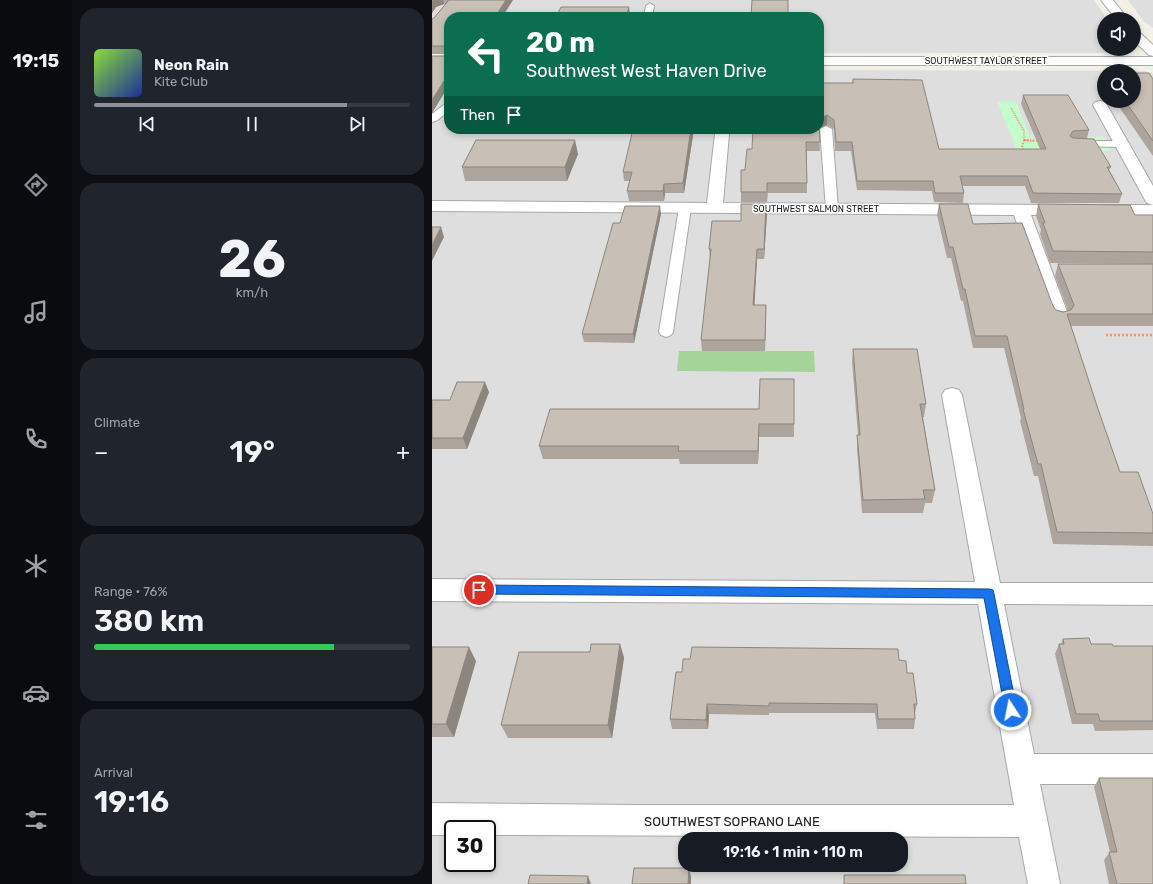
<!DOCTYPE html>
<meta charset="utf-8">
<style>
:root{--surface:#171b24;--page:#20242c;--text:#f1f3f6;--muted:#9ea1a6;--line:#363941;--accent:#8c9099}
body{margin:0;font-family:Rubik,sans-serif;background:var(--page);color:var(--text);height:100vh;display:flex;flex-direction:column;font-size:15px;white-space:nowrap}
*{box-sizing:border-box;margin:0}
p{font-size:13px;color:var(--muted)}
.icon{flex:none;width:22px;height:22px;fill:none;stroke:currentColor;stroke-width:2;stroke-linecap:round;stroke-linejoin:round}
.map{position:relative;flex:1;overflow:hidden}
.drawer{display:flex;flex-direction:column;gap:8px;padding:8px;background:#0d0f14;width:360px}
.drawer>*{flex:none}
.banner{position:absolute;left:12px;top:12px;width:380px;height:122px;border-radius:16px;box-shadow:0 2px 6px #0003;background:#0b6e4f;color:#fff;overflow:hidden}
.fabs{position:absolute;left:665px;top:12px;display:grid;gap:8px}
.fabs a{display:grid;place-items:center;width:44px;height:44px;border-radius:50%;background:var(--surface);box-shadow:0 2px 6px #0003;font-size:20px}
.speed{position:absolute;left:12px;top:820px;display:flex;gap:8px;font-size:20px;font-weight:700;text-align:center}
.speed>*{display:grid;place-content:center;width:52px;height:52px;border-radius:50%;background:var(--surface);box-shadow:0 2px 6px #0003;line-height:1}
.speed .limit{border:2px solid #111;border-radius:6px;background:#fff;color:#111}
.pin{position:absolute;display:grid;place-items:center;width:34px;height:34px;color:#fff;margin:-17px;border:2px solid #fff;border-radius:50%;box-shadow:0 1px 4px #0007}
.me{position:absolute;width:44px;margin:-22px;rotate:349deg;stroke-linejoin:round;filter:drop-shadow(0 0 3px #0008)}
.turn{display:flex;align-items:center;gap:14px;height:84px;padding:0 16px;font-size:18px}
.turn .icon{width:52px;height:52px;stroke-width:2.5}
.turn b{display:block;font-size:28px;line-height:34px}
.then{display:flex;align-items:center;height:38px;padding:0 16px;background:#0003;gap:8px;font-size:15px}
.big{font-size:30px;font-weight:600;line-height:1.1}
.drawer .tile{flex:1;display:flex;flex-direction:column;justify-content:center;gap:6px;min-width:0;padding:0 14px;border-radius:16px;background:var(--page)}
.drawer .dial{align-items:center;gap:0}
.dial b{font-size:52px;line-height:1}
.song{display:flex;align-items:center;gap:12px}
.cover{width:48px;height:48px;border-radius:6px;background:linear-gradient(135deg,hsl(90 70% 55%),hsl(230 70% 35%))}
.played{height:4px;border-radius:2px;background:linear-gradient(90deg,var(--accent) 80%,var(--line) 80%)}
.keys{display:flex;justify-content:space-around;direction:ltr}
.heat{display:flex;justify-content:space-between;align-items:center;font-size:22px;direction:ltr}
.charge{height:6px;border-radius:3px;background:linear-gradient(90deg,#34c759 76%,var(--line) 0)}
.trip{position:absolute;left:246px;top:832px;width:230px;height:40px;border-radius:16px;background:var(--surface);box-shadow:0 2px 6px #0003;font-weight:600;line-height:40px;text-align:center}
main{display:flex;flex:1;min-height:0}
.menu{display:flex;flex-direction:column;width:72px;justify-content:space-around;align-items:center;background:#090b0e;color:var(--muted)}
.menu .icon{width:28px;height:28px}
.menu .on{color:var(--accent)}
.menu b{font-size:18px;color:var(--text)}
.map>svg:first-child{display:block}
.residential{fill:#dfdede;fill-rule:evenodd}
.forest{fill:#a5d499}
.park{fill:#c3fecd}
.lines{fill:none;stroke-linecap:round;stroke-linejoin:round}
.service-casing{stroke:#a8a8a8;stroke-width:2}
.minor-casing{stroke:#a8a8a8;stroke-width:2}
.tertiary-casing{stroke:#a8a8a8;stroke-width:2}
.path-far2{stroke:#ff896c;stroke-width:1.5;stroke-dasharray:1 1;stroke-linecap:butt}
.path-far1{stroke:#ff896c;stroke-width:2;stroke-dasharray:1.5 1.5;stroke-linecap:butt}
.path{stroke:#ff896c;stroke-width:2.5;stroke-dasharray:2 2;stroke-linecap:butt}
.service{fill:#fff;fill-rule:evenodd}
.minor{fill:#fff;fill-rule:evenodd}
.tertiary{fill:#fff;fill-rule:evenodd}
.wall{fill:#aca49d}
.shaded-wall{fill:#8c867f}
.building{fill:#c8bfb6;stroke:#8c867f}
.route{fill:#1a73e8;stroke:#114b97}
.labels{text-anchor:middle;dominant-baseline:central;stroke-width:3;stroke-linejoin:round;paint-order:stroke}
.far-street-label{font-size:9px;fill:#212121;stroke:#fff}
.near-street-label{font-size:13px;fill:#212121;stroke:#fff}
</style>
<main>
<nav class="menu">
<b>19:15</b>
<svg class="icon on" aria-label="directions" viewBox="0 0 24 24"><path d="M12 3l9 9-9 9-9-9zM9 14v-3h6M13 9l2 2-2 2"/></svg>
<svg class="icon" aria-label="music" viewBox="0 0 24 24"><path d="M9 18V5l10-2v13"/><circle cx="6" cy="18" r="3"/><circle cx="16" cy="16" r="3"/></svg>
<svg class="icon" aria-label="phone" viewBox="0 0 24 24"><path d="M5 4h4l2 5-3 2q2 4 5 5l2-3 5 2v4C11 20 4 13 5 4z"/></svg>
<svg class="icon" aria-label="climate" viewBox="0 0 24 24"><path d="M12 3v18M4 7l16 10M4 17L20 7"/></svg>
<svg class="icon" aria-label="car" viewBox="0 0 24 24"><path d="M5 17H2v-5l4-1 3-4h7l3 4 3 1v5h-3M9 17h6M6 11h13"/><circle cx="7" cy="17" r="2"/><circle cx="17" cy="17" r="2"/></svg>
<svg class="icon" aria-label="filters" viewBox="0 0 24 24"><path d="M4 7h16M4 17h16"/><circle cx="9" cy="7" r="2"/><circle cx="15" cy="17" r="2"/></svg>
</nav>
<section class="drawer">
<div class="tile">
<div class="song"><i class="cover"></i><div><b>Neon Rain</b><p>Kite Club</p></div></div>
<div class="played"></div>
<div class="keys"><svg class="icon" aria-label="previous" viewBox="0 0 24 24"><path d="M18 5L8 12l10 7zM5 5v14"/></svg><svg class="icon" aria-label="pause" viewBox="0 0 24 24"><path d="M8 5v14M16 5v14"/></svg><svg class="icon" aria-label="next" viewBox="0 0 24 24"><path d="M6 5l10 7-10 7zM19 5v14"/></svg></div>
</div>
<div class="tile dial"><b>26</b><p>km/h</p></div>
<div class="tile"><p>Climate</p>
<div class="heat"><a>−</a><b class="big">19°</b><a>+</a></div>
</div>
<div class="tile"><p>Range · 76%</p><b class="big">380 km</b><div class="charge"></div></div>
<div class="tile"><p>Arrival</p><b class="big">19:16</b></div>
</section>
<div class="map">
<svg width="721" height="884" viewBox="0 0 721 884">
<rect width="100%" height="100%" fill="#f2f0e7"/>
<g class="residential">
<path d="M0,0H662L675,19H672V49H694L697,53H387V17H17L0,52Z"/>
<path d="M696,0H721V28L712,22Z"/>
<path d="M0,69H17V129H387V70L713,71L721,74V884H0ZM672,71H702V101H672ZM21,829H55V863H21ZM253,839H469V865H253Z"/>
</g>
<path class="forest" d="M247,351H382L383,372L245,371Z"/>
<path class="park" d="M566,102H584L598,137H672L679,151H605L604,200Z"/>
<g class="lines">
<defs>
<g id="service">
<path d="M218,3L222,6L220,17H212L214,6Z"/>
<path d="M17,103V111L4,121L0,122V114L13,104Z"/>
<path d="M394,126L400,129L406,209L404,212H396L394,209L388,129Z"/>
<path d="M643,141H690L694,142L696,144L694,146L690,147L639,146L637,144L639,142Z"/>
<path d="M253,204L257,205L259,208L241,332L239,335L234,337L229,335L227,332L247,208L249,205Z"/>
</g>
<g id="minor">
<rect x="387" y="57" width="334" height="8"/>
<path d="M668,101L673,102L675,105L721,186V205L715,203L713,200L661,105L663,102Z"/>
<path d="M290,130L295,131L297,134L291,203L634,205L640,207L642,210L640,213L634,215H599L637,317L635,321L628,323L621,321L619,317L582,215L0,211V201L275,203L283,134L285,131Z"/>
<path d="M670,205H721V215H670L664,213L662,210L664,207Z"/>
<path d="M520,388L527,390L530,395L568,583H721V605L572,604L602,754H721V784H608L628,884H596L587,837L55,835V829H21V835H0V803L205,805H582L546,604L0,601V579L543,582L510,395L513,390Z"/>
</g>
<g id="tertiary">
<path d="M669,0H681L696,19H684Z"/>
<path d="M702,30L706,31L721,45V56L717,55L702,41Z"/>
</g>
</defs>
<use href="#service" class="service-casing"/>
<use href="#minor" class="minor-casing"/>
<use href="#tertiary" class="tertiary-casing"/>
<g class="path-far2">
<path d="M579,108L592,131V141"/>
<path d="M592,140L601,141"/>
</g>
<g class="path-far1">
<path d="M592,140L590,148L593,152"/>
<path d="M592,140L607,141"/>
</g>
<path class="path" d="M674,335H721"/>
<use href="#service" class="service"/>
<use href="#minor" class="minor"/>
<use href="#tertiary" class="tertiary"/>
</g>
<g class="wall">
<path d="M0,0H81L70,17H17V90H14L0,113V56H16V54H0V19L2,18L13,5L12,4L4,7L0,13Z"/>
<path d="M421,79L507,149H608L589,104L591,95L657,130L655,138L679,167L677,170L690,194L687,203H599L593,186H530L532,193L531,203L502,202L500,191L425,190L419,151H403L402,129L395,125L387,128L388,151H375V193H336L335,202H309V192L313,170L320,149L387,83H420Z"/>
<path d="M721,79V156L683,101H702Z"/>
<path d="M262,129L252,193H233L232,201H197L195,191L198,181H192L191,172Z"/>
<path d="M146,154L135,181H33L30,167Z"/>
<path d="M334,204L335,214L332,259H325L322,305H334L333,351H270L269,340L278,259L277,249L309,221Z"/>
<path d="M507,204L541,224L621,306L624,310L631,312L636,311L623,276L626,264H721V326H639L666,409L688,472L721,514V546L621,544L606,476H602L588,421L589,418L572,348H541L531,301H529L519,258H515L505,215Z"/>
<path d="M606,204L703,215H721V264L618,263L608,234L609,230L604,216Z"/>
<path d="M229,214L202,343L152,342L150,334L188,223Z"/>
<path d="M421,349L494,404L492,417H491L503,490L500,503H493L491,513H430L425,449V435H426L420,362Z"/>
<path d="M362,379V437H327L326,464H248L247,459H111L107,446L327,409Z"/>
<path d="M57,392L35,449H0V400H18Z"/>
<path d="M631,639L659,644L681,646H721V730L663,731L661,724H640L623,654L627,644H629Z"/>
<path d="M188,644L192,658L180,738H76L69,725L158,652Z"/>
<path d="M0,647L44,661L22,737H0Z"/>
<path d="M467,660L475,673L485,704L483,713V719L482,729H445L443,713H337V715L277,714L276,729H240L238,719L250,672Z"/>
<path d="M667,778L721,884H677L672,860L678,852L662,787Z"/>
</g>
<g class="shaded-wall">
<path d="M1,0H11L12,4L4,7L0,13V15V2Z"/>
<path d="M74,0H81L70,17H63Z"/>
<path d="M197,7L198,15V17H194Z"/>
<path d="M17,77V90L14,81Z"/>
<path d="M12,81L14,90L0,113V100Z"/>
<path d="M395,115V125L387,128V119Z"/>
<path d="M259,129H262L252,193L251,183Z"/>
<path d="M143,140L146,154L135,181L133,167Z"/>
<path d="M232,184L233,193L232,201L231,191Z"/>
<path d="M334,204L335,214L332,259V249Z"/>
<path d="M228,206L229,214L202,343L201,334Z"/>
<path d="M9,227L12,237L0,261V245Z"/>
<path d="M325,249V259L322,315L321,305Z"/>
<path d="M334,305V315L333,351V340Z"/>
<path d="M53,382L57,392L35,449L31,438Z"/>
<path d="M327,424V437L326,464V451Z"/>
<path d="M188,644L192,658L180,738L176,725Z"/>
<path d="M37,647L44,661L22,737L14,724Z"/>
<path d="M275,704L277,714L276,729L274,720Z"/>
<path d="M257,868L259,877V884H256Z"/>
<path d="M156,876L159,884H155Z"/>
</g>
<g class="building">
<path d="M16,0H74L63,17H17V77L14,81H12L0,100V56H16V46H0V19L2,18L16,1Z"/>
<path d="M320,0H356V17H319Z"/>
<path d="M129,7H197L194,17H124Z"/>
<path d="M702,73H717L721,79V141L693,101H702Z"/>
<path d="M421,79L490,80L507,149H614L591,95H636L657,130L641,131L638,136L641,138L662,139L679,167H675L690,194L601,193L595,176H528L532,193H503L501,181H425L420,142H404L402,120L395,115L387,119V83H421Z"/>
<path d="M387,121L388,142H374L375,183H335V192H309V170H313L315,149H320L321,129H387Z"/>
<path d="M201,129H259L251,183L232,184L231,191H195L200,172H191Z"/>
<path d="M44,140H143L133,167H30Z"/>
<path d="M309,204H334L332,249H325L321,305H334L333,340H269L279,249H277L280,221H309Z"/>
<path d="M507,204H536L541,224L590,223L621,306L624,310L631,312L639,310L642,305L626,264H721V314H635L666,409L688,472H706L721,514V533L625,532L609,464H606L591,409H592L575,336H543L533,289H531L521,247H517Z"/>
<path d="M606,204L698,205L703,215H721V252L621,251L611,223H613Z"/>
<path d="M193,206H228L201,334H150L181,223H188Z"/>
<path d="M0,227H9L0,245Z"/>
<path d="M421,349H485L494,404H488L503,490H491L493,499L431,500L425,435H428Z"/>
<path d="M328,379H362V424H327L326,451H246L247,446H107L118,409H327Z"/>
<path d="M25,382H53L31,438H0V400H18Z"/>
<path d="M657,638L659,644H680L681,646H721V721H668L666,714H644L627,644H632L631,639Z"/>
<path d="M159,644H188L176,725H69L87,652H158Z"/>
<path d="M0,647H37L14,724H0Z"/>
<path d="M260,647L466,649L467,660L474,661L475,673H481L485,704H482L483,719H446L445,704L337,703V706L275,704L274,720L238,719L244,672H250L251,659H258Z"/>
<path d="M667,778H721V884H685L677,852H685Z"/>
<path d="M202,868H257L256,884H200Z"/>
<path d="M98,875L156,876L155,884H96Z"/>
<path d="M412,875H533L534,884H412Z"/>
</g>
<path class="route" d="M47,585L557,589L561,590L562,594L585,710L583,714L579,716L575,714L573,710L552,598L47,594L43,593L41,590L43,587Z"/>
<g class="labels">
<g class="far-street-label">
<text x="554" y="61">SOUTHWEST TAYLOR STREET</text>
<text x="384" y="209">SOUTHWEST SALMON STREET</text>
</g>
<g class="near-street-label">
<text x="300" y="821">SOUTHWEST SOPRANO LANE</text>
</g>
</g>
</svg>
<div class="fabs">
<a><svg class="icon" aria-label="sound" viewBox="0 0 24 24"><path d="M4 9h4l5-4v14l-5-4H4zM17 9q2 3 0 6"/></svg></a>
<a><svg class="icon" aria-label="search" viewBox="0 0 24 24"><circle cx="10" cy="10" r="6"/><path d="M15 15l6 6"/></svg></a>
</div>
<div class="speed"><div class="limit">30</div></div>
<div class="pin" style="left:47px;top:590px;background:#d93025"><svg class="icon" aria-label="arrive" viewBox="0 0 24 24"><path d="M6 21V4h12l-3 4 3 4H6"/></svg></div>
<svg class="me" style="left:579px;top:710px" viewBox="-20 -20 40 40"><circle r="17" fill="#1a73e8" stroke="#fff" stroke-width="3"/><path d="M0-11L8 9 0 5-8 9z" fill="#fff"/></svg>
<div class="trip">19:16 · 1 min · 110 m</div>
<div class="banner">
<div class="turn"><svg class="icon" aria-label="left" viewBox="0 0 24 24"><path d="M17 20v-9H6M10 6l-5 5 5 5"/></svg><div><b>20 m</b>Southwest West Haven Drive</div></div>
<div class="then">Then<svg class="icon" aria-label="arrive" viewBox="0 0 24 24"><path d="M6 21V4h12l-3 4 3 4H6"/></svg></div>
</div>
</div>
</main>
